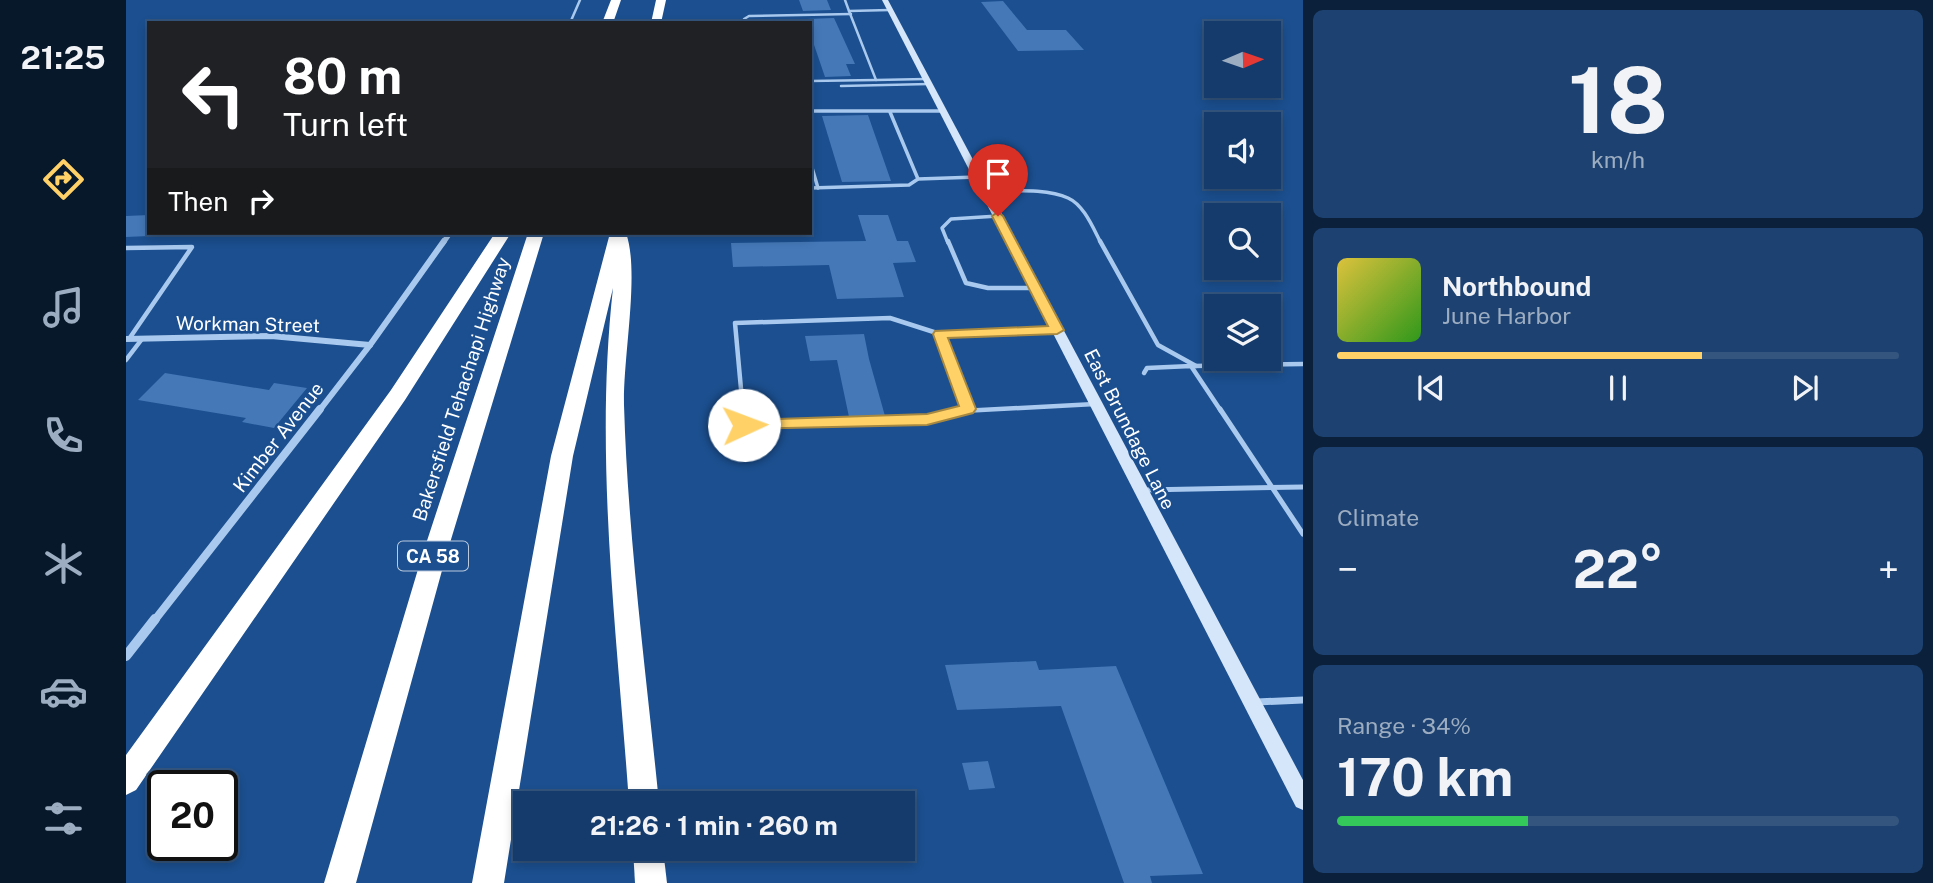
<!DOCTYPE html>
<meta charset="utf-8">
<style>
:root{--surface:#143b6b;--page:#1d4271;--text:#f1f3f6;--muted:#9dadc1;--line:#33557e;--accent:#ffd166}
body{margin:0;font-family:"Public Sans",sans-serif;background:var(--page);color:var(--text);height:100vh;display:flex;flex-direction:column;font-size:26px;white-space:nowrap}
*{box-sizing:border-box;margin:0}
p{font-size:23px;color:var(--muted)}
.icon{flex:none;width:38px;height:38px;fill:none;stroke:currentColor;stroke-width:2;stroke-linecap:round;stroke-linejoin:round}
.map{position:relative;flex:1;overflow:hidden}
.sheet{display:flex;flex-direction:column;gap:10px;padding:10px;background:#0b203b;width:630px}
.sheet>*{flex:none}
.guide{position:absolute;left:21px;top:21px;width:665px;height:214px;border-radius:0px;box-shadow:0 4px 10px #0003,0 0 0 2px var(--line);background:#202124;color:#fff;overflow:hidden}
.needle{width:46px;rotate:88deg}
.fabs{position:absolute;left:1078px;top:21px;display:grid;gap:14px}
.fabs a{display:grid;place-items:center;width:77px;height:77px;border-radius:0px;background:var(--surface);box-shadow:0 4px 10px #0003,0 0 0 2px var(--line);font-size:35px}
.speed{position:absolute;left:21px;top:770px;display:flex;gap:14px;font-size:35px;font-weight:700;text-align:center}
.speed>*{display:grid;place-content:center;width:91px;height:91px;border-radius:50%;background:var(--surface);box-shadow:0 4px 10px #0003,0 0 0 2px var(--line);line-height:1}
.speed .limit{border:4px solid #111;border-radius:10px;background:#fff;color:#111}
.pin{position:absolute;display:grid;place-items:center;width:60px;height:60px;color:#fff;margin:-72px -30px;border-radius:50% 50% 50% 0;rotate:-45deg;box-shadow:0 0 7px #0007}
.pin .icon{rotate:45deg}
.me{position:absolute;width:77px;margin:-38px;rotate:88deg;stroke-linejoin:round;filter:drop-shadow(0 0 5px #0008)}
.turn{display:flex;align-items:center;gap:24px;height:147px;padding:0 21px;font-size:32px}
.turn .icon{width:91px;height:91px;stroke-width:2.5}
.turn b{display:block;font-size:49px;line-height:60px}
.then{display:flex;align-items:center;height:66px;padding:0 21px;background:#0003;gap:14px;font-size:26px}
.big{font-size:52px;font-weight:700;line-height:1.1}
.sheet .card{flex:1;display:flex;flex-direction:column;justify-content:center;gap:10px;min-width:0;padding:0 24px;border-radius:10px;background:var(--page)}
.sheet .dial{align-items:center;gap:0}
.dial b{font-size:91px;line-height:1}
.song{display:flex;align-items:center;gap:21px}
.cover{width:84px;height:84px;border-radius:10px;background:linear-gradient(135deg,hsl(50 70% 55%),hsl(110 70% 35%))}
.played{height:7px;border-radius:4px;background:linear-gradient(90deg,var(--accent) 65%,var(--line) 65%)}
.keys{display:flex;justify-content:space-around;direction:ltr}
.heat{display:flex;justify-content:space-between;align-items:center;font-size:38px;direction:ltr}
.charge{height:10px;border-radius:5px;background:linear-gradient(90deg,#34c759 34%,var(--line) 0)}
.trip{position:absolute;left:387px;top:791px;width:402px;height:70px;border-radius:0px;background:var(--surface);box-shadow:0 4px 10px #0003,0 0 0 2px var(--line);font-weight:700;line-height:70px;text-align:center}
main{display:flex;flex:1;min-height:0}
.tab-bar{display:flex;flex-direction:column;width:126px;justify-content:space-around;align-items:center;background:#08182b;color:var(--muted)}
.tab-bar .icon{width:49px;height:49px}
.tab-bar .current{color:var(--accent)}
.tab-bar b{font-size:32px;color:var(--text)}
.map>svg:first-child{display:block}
.building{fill:#4478b7}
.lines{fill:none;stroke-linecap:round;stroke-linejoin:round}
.lane-far4{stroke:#a9c9ee;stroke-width:2.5}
.lane-far3{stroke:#a9c9ee;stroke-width:3.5}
.lane-far2{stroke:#a9c9ee;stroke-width:4.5}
.lane-far1{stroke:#a9c9ee;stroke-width:5}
.lane{stroke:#a9c9ee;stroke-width:7}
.street-far3{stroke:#a9c9ee;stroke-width:5}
.street-far2{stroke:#a9c9ee;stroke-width:6}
.street-far1{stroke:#a9c9ee;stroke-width:8}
.street{stroke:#a9c9ee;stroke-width:10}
.secondary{fill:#d6e6fa;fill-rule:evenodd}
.highway{fill:#fff;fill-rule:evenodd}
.route{fill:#ffd166;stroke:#a68842;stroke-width:2}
.labels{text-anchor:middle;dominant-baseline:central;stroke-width:5;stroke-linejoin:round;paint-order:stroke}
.shield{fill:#1b4f8f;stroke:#bbcadd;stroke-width:2}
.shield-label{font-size:18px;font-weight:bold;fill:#fff}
.street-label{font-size:19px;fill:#fff;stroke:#1b4f8f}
</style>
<main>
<nav class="tab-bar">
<b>21:25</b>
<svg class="icon current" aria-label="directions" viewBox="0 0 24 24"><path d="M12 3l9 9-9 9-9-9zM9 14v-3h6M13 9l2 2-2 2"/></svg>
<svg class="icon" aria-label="music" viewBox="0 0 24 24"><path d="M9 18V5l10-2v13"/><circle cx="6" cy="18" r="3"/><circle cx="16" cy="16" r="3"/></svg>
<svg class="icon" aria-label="phone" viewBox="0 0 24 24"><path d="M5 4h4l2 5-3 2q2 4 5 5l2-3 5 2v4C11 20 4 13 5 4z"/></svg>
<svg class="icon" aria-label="climate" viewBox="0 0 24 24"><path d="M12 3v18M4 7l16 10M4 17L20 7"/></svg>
<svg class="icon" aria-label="car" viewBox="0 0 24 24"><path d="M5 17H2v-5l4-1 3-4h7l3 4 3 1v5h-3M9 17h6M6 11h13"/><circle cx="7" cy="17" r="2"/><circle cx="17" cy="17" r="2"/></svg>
<svg class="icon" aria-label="filters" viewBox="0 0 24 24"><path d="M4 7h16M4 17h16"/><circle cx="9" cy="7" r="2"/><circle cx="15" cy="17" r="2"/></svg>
</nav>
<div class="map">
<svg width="1177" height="883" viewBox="0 0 1177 883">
<rect width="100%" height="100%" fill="#1b4f8f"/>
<g class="building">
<path d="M673,0H701L705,10L677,11Z"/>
<path d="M877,1L901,30H940L958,50L892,51L855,2Z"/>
<path d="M708,18L729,64H720L725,76L699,77L684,33V23H681L680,19Z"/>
<path d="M742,115L765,181L716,182L696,116Z"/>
<path d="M23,215V236L0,237V216Z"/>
<path d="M732,215H762L771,241H782L790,262L767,263L778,297L711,299L703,265L607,267L605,243L740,241Z"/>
<path d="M738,334L743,359L759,416L723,417L711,360L684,361L679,336Z"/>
<path d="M39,373L143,390L148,383L181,388L148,428L116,422L120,418L12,400Z"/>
<path d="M910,661L913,670L990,666L1077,874L1024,876L1026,883H998L935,706L831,710L819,665Z"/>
<path d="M862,761L869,788L843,790L836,763Z"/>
</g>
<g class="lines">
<g class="lane-far4">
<path d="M719,0L723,11L764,10"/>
<path d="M723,11L750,80L800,79"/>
<path d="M444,23L454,0"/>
<path d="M618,23V19L623,16L725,14"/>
<path d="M684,81L750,80"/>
<path d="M715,86L803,84"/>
</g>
<g class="lane-far3">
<path d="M684,111H817"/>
<path d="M764,112L792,179"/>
<path d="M684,161L692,188"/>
<path d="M684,188L783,185L792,179L851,177"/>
<path d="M858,190C882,191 920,188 942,198C958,205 967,228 975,243"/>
<path d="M822,243L816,228L825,219L872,216"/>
</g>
<g class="lane-far2">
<path d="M822,241L840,283L862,288H909"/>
<path d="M974,241L1032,345L1070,366"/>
<path d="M0,248L66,247L3,339"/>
<path d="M814,334L842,409"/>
<path d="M0,360L16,339"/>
<path d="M1068,366L1177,364"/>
<path d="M1018,373L1021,368L1065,366L1095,411"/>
<path d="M617,411L609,323L764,318L814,334L931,330"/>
<path d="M836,411L969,404"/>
</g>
<g class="lane-far1">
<path d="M617,409L618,425L801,420L847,409"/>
<path d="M1094,409L1177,534"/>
<path d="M1017,490L1177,487"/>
</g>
<path class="lane" d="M1131,702L1177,700"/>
<path class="street-far3" d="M317,243L324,233"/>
<g class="street-far2">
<path d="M0,339L145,336L244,345"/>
<path d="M193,411L244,345L318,241"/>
</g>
<path class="street-far1" d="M28,621L194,409"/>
<path class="street" d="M0,656L29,619"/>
<path class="secondary" d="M756,0H762L1177,780V810L1170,807Z"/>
<g class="highway">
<path d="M485,0H495L487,23H476Z"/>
<path d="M530,0H540L535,23H525Z"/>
<path d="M369,233H385L279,400L10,790L0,795V755L265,390Z"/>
<path d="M402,233H418L320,556L230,883H198L296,556Z"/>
<path d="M484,233H500C514,272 497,356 498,405C502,538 520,671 533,803H503C491,632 468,459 487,288L447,456L378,883H346L425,456Z"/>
<path d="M507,849H537L541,883H509Z"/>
</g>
</g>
<path class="route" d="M872,212L877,216L938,330L931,334L822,338L850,409L847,413L801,425L612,429L610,425L618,420L801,414L833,406L807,334L809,331L922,326L866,216Z"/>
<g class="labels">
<rect class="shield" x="272" y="541.5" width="70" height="29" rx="5"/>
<g class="shield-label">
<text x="307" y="556">CA 58</text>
</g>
<g class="street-label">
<text transform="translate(122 324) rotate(1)">Workman Street</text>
<text transform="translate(335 389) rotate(-72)">Bakersfield Tehachapi Highway</text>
<text transform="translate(1004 429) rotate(63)">East Brundage Lane</text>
<text transform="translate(152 437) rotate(-52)">Kimber Avenue</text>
</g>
</g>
</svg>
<div class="fabs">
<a><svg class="needle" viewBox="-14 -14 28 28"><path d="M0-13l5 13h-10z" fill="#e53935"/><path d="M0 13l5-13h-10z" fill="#9dadc1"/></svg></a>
<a><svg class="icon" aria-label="sound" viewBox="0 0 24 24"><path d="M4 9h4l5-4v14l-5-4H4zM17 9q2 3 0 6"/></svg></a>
<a><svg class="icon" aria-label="search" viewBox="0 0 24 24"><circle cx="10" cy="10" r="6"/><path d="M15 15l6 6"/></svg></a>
<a><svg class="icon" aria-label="layers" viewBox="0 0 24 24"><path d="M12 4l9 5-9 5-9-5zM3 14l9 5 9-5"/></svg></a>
</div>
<div class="speed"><div class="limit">20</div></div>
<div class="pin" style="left:872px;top:216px;background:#d93025"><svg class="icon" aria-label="arrive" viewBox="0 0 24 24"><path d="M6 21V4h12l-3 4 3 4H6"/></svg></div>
<svg class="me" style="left:618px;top:425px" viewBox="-20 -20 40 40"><circle r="19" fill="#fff"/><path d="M0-13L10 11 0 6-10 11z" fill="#ffd166"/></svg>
<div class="trip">21:26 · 1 min · 260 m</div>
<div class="guide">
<div class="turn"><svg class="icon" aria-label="left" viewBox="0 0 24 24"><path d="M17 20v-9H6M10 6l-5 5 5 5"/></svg><div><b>80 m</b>Turn left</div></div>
<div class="then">Then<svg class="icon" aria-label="right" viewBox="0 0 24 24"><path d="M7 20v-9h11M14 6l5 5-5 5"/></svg></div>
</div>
</div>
<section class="sheet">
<div class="card dial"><b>18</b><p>km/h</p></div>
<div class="card">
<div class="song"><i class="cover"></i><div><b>Northbound</b><p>June Harbor</p></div></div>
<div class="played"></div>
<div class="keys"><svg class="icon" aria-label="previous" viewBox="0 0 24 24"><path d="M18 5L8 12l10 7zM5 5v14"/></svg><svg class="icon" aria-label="pause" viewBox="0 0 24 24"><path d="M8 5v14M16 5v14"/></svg><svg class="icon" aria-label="next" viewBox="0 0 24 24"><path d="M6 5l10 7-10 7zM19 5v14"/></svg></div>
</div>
<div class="card"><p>Climate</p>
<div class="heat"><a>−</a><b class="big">22°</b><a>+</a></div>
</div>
<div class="card"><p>Range · 34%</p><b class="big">170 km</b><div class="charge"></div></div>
</section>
</main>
